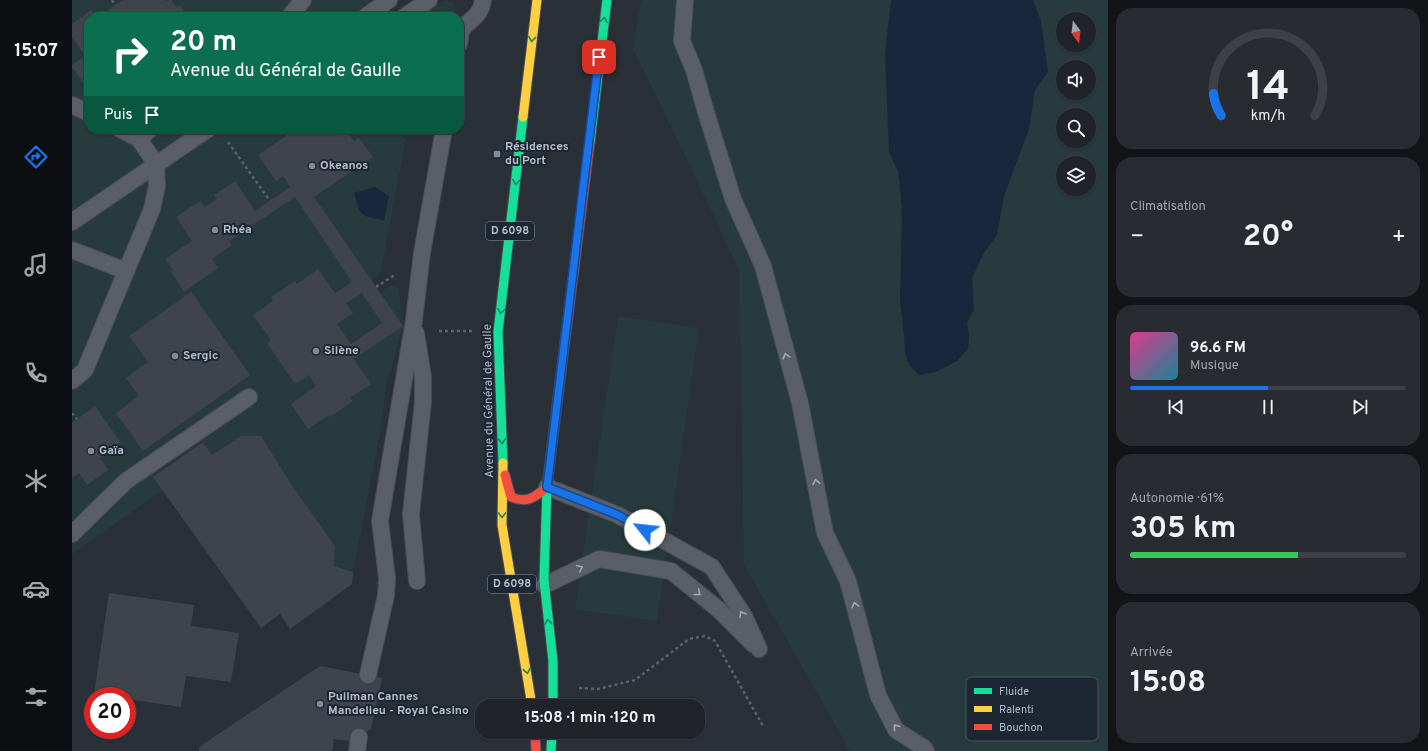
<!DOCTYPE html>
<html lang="fr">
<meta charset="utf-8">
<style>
:root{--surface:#20242a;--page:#282c32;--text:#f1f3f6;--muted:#a2a4a8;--line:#3d4147;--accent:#1a73e8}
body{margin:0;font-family:Overpass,sans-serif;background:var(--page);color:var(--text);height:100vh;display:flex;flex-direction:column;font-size:15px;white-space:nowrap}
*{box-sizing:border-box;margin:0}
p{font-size:13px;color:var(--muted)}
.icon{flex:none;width:22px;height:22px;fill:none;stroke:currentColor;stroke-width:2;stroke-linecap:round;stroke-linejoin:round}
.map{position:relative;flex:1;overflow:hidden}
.panel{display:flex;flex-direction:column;gap:8px;padding:8px;background:#121417;width:320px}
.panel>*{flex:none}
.guide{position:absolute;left:12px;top:12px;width:380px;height:122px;border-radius:16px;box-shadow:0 1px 3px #0004,0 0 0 1px var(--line);background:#0b6e4f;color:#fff;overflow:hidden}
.needle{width:26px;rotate:165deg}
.fabs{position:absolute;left:984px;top:12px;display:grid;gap:8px}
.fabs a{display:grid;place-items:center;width:40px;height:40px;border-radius:50%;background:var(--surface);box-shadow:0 1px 3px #0004,0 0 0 1px var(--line);font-size:20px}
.speed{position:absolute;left:12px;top:687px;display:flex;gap:8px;font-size:20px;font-weight:700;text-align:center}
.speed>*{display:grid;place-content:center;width:52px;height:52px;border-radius:50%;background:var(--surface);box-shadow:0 1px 3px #0004,0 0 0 1px var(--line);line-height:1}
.speed .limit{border:6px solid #d22;background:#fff;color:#111}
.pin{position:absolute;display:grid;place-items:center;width:34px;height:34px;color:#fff;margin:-17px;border-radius:8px;box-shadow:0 2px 6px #0006}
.me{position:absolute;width:44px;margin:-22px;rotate:299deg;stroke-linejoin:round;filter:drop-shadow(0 0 3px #0008)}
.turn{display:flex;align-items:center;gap:14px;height:84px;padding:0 20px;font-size:18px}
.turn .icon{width:52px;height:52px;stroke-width:2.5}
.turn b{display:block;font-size:28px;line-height:34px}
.then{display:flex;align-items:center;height:38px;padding:0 20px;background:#0003;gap:8px;font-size:15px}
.big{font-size:30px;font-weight:700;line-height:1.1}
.panel .tile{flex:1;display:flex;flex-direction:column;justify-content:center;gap:6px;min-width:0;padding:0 14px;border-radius:16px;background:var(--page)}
.panel .dial{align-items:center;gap:0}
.dial svg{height:104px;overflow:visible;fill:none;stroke:var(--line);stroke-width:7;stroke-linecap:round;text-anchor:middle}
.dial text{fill:var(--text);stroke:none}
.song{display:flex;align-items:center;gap:12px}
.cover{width:48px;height:48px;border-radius:6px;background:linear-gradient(135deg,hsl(330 70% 55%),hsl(190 70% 35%))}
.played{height:4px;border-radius:2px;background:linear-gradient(90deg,var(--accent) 50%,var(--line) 50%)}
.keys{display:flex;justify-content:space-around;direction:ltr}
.heat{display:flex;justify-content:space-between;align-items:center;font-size:22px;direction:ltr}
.charge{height:6px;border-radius:3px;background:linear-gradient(90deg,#34c759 61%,var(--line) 0)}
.trip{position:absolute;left:403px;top:699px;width:230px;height:40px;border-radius:16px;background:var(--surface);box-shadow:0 1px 3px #0004,0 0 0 1px var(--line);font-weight:700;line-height:40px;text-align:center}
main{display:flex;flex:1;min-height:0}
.tabs{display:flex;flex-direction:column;width:72px;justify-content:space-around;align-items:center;background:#0d0e11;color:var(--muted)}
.tabs .icon{width:28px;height:28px}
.tabs .on{color:var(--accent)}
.tabs b{font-size:18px;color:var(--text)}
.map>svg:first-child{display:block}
.green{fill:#273a3e;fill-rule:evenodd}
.water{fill:#19273c}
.building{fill:#3f444c;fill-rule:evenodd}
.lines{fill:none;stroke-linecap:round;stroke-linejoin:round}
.lane-casing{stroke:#484c55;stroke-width:18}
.fast-casing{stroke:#484c55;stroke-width:11}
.slow-casing{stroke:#484c55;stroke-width:11}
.jam-casing{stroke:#484c55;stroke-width:11}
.path{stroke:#5c6268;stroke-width:2.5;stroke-dasharray:3 3;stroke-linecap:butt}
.lane{stroke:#5a5e66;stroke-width:16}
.fast{stroke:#16e098;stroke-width:9}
.slow{stroke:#ffcf43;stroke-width:9}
.jam{stroke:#f24e42;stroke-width:9}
.oneway{stroke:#1a8366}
.oneway2{stroke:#a2a9b5}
.route-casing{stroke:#114b97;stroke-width:10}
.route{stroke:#1a73e8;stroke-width:7}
.poi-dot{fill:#848b96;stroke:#1d2633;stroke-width:1.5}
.labels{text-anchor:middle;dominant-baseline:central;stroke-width:4;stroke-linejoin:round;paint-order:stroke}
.shield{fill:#1d2633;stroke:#878f9c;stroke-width:1}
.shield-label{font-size:11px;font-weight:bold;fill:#b4bcc9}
.poi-label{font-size:12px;font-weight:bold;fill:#b4bcc9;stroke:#1d2633;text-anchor:start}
.street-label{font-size:12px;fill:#b4bcc9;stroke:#1d2633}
.key{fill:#1d2633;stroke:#4a5360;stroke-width:1}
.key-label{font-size:11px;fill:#b4bcc9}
</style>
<main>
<nav class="tabs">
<b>15:07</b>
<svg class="icon on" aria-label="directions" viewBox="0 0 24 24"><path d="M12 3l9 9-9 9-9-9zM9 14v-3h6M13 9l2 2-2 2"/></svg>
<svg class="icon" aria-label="music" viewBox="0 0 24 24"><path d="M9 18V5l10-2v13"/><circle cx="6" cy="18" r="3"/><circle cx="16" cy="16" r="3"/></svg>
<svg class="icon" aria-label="phone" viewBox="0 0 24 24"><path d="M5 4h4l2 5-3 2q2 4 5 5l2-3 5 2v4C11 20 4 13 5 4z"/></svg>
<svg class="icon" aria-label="climate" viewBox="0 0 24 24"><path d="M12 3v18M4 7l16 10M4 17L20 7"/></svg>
<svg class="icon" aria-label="car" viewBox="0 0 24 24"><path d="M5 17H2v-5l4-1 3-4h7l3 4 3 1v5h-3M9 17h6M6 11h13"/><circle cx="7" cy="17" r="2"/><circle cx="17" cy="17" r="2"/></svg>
<svg class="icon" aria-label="filters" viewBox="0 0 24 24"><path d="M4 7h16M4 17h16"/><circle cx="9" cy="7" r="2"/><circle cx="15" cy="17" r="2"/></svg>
</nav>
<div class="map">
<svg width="1036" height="751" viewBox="0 0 1036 751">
<rect width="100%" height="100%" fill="#2a3038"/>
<g class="green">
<path d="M0,0H304L281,17H17V129H312L334,138L309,272L300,280L308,292L318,286L323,285L327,289L331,326L314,386L310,424L281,572L262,566L263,546L219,484L189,436H169L140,455L130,442L81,476L91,490L0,554Z"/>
<path d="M376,0C383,2 384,10 383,17H347C356,11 365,2 376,0Z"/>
<path d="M569,0H1036V751H778L672,565L667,269L561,48ZM991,19H1017V45H991ZM991,67H1017V93H991ZM991,115H1017V141H991ZM991,163H1017V189H991Z"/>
<path d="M546,316L627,328L585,621L503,609Z"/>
</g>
<g class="water">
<path d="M819,0H961L969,21L976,72L963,90L957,129L932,196L925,235L912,253L900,278L902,310L895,322L897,337L896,349L885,361L864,372L847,375L837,365L833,353L832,336L828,299L830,207L826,172L817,152L813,54Z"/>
<path d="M303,187L317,196L312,220C287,216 289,216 282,193Z"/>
</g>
<g class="building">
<path d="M51,0H91L92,1L99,0L105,8L108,5L117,17H26Z"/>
<path d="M19,10L24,17H17V87L15,88L0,67V65L13,56L0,38V24Z"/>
<path d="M210,129H264L267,133L273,129L282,141L287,138L301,157L242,197L331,326L282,359L299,384L278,398L281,401L258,417L257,415L236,429L219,404L244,386L237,375L223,384L195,343L199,340L181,315L201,301L199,297L223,281L225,284L246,269L263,293L280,282L223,197L157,241L160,245L140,259L146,268L112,292L99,272L101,270L93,259L120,241L104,217L128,201L133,207L145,199L142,195L163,181L183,211L218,187L211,176L204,181L186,155L214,136ZM290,293L310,323L279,344L265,324L281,313L274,303Z"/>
<path d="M119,292L178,375L71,451L44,413L67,396L54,378L76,362L57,336Z"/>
<path d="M23,406L49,443L28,458L36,470L15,485L7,473L0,478V423Z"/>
<path d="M169,436H189L219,484L263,546L262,566L281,572L280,584L218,629L208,614L189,628L81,477L131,442L140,455Z"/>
<path d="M37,593L122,605L119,626L167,633L159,682L114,676L109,707L55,699V696H33L22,694Z"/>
<path d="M248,666L310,678L299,729L280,741L262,739L260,751H127V747Z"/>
</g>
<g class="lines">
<defs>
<g id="lane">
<path d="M613,0L610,41L622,70L633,109L661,199L691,266L728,403L753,533L776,581L806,695L824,730L852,748L854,751"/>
<path d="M217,17L231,0"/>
<path d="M293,17L317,0"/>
<path d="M332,17L357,0"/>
<path d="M387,44C388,40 388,35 389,31C395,19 408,20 411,0"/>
<path d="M0,105L17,113"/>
<path d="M67,139L78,129"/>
<path d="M0,222L136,129"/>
<path d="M0,250L54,271"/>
<path d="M344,333L351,377V402L339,514L345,581"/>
<path d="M0,381L13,370L80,209L85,186L84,164L67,139L48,129"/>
<path d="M475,487L546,515L640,567L672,616L687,649"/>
<path d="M0,534L54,481L177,397"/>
<path d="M473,585L527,559L599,571L646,609L681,644"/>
<path d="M296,675L314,595L315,578L308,521L342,320L350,253L372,129"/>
<path d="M285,751L287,737"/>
</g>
<g id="fast">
<path d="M518,142L535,0"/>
<path d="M431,463L426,332L451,117"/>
<path d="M481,706V661L472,580L475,487L484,413"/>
<path d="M479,751L480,732"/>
</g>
<g id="slow">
<path d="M451,117L465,0"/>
<path d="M431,463L430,525L460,706"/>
</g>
<g id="jam">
<path d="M484,413L518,142"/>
<path d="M433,475L439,497C455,504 463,497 475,487"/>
<path d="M463,732L464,751"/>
</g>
</defs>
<use href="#lane" class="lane-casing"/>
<use href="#fast" class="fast-casing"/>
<use href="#slow" class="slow-casing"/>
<use href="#jam" class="jam-casing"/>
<g class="path">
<path d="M40,0L43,5"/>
<path d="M156,142L198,201"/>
<path d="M304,287L324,274"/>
<path d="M367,331H400"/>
<path d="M0,413L5,419"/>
<path d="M507,688L526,689L563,680L617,639L633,636L643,641L691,726"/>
</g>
<use href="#lane" class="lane"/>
<use href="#fast" class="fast"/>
<use href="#slow" class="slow"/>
<use href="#jam" class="jam"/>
</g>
<defs><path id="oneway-chevron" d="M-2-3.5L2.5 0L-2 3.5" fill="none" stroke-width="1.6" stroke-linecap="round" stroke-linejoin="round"/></defs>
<g class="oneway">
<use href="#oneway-chevron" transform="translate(532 20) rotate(-82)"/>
<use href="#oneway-chevron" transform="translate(460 39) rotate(96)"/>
<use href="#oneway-chevron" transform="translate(444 182) rotate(97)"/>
<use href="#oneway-chevron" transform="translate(429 311) rotate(97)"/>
<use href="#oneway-chevron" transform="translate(430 441) rotate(88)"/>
<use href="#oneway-chevron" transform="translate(430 515) rotate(90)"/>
<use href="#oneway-chevron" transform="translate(476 622) rotate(-96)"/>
<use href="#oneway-chevron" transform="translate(455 671) rotate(80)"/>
</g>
<g class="oneway2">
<use href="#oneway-chevron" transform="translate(714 356) rotate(-105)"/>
<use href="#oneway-chevron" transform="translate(744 482) rotate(-101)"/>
<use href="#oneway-chevron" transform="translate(508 568) rotate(-26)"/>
<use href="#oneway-chevron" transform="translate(626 593) rotate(39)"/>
<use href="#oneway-chevron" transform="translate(783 605) rotate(-104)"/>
<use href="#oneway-chevron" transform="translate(670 614) rotate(-121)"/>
<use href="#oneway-chevron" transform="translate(824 727) rotate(-128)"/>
</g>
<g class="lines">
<defs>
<path id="route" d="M527,57L475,487L546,515L573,530"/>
</defs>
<use href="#route" class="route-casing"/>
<use href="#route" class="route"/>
</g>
<g class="poi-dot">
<rect x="421" y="150" width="8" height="8" rx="2"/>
<circle cx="240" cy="166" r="4"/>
<circle cx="143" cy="230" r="4"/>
<circle cx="244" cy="351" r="4"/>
<circle cx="103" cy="356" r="4"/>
<circle cx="19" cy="451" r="4"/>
<circle cx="248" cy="704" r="4"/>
</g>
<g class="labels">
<g class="shield">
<rect x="414" y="222" width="48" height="18" rx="3"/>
<rect x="416" y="575" width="48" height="18" rx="3"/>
</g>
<g class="shield-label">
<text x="438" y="231">D 6098</text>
<text x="440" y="584">D 6098</text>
</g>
<g class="poi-label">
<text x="433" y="147">Résidences<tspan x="433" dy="14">du Port</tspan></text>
<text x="248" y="166">Okeanos</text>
<text x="151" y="230">Rhéa</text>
<text x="252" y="351">Silène</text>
<text x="111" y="356">Sergic</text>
<text x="27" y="451">Gaïa</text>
<text x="256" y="697">Pullman Cannes<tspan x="256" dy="14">Mandelieu - Royal Casino</tspan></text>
</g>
<g class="street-label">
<text transform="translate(417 401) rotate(-91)">Avenue du Général de Gaulle</text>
</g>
</g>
<rect x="894" y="677" width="132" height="64" rx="6" class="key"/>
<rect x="902" y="688" width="18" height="6" fill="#16e098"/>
<rect x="902" y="706" width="18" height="6" fill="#ffcf43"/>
<rect x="902" y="724" width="18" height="6" fill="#f24e42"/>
<g class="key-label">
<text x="927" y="695">Fluide</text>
<text x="927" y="713">Ralenti</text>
<text x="927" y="731">Bouchon</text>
</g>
</svg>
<div class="fabs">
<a><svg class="needle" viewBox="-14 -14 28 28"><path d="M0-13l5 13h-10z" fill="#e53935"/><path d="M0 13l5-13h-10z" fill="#a2a4a8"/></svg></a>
<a><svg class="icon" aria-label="sound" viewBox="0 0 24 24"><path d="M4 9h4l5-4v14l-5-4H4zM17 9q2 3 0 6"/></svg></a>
<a><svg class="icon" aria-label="search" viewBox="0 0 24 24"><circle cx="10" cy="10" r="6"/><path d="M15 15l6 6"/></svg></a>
<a><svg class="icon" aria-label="layers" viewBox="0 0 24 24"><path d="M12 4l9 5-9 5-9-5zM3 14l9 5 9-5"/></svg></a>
</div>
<div class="speed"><div class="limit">20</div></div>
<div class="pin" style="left:527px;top:57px;background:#d93025"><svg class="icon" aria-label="arrive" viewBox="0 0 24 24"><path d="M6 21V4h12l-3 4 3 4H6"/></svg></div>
<svg class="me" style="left:573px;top:530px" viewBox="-20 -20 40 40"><circle r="19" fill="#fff"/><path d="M0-13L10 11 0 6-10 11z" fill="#1a73e8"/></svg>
<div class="trip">15:08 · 1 min · 120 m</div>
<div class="guide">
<div class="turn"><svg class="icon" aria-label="right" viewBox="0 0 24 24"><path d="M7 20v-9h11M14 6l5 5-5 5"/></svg><div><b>20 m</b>Avenue du Général de Gaulle</div></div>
<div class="then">Puis<svg class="icon" aria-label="arrive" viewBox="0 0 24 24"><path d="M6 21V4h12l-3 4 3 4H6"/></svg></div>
</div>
</div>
<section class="panel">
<div class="tile dial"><svg viewBox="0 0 100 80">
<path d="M14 69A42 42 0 1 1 86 69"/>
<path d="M14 69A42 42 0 0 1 8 52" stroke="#1a73e8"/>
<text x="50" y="56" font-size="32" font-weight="700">14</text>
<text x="50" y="72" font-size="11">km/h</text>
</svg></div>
<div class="tile"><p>Climatisation</p>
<div class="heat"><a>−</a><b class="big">20°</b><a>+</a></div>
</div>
<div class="tile">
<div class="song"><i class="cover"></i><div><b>96.6 FM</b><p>Musique</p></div></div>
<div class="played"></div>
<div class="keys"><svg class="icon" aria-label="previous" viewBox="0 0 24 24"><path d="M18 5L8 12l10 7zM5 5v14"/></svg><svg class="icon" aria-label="pause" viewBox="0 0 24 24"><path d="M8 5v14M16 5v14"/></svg><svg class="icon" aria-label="next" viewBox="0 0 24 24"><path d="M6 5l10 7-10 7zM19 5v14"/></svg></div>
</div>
<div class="tile"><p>Autonomie · 61%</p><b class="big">305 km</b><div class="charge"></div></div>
<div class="tile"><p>Arrivée</p><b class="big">15:08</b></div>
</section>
</main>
